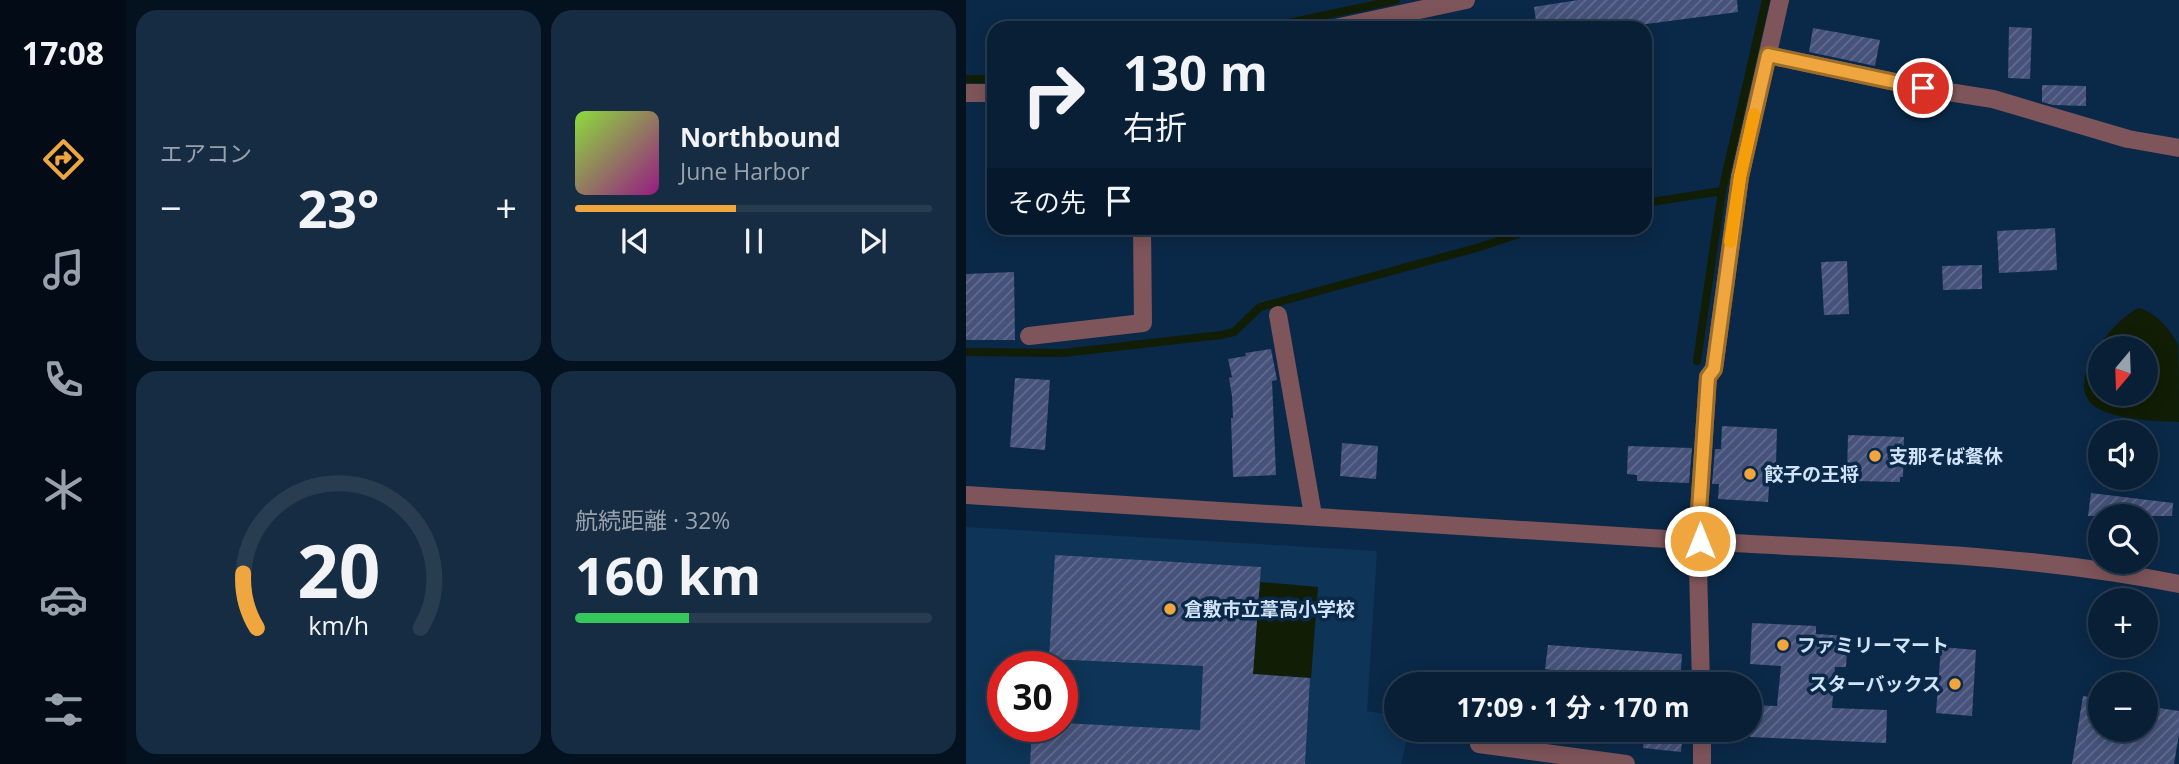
<!DOCTYPE html>
<html lang="ja">
<meta charset="utf-8">
<style>
:root{--surface:#081f36;--page:#162c42;--text:#f1f3f6;--muted:#98a2ad;--line:#293d51;--accent:#f0a63f}
body{margin:0;font-family:"Open Sans","Noto Sans JP",sans-serif;background:var(--page);color:var(--text);height:100vh;display:flex;flex-direction:column;font-size:26px;white-space:nowrap}
*{box-sizing:border-box;margin:0}
p{font-size:23px;color:var(--muted)}
.icon{flex:none;width:38px;height:38px;fill:none;stroke:currentColor;stroke-width:2;stroke-linecap:round;stroke-linejoin:round}
.map{position:relative;flex:1;overflow:hidden}
.details{display:flex;flex-direction:column;gap:10px;padding:10px;background:#04111e;width:840px}
.details>*{flex:none}
.hud{position:absolute;left:21px;top:21px;width:665px;height:214px;border-radius:21px;box-shadow:0 4px 18px #0003,0 0 0 2px var(--line);background:#081f36;color:var(--text);overflow:hidden}
.needle{width:46px;rotate:199deg}
.buttons{position:absolute;left:1122px;top:336px;display:grid;gap:14px}
.buttons a{display:grid;place-items:center;width:70px;height:70px;border-radius:50%;background:var(--surface);box-shadow:0 4px 18px #0003,0 0 0 2px var(--line);font-size:35px}
.speed{position:absolute;left:21px;top:651px;display:flex;gap:14px;font-size:35px;font-weight:700;text-align:center}
.speed>*{display:grid;place-content:center;width:91px;height:91px;border-radius:50%;background:var(--surface);box-shadow:0 4px 18px #0003,0 0 0 2px var(--line);line-height:1}
.speed .limit{border:10px solid #d22;background:#fff;color:#111}
.pin{position:absolute;display:grid;place-items:center;width:60px;height:60px;color:#fff;margin:-30px;border:4px solid #fff;border-radius:50%;box-shadow:0 2px 7px #0007}
.me{position:absolute;width:77px;margin:-38px;rotate:0deg;stroke-linejoin:round;filter:drop-shadow(0 0 5px #0008)}
.turn{display:flex;align-items:center;gap:24px;height:147px;padding:0 21px;font-size:32px}
.turn .icon{width:91px;height:91px;stroke-width:2.5}
.turn b{display:block;font-size:49px;line-height:60px}
.then{display:flex;align-items:center;height:66px;padding:0 21px;background:#0003;gap:14px;font-size:26px}
.big{font-size:52px;font-weight:700;line-height:1.1}
.details .widget{flex:1;display:flex;flex-direction:column;justify-content:center;gap:10px;min-width:0;padding:0 24px;border-radius:21px;background:var(--page)}
.details .dial{align-items:center;gap:0}
.dial svg{height:182px;overflow:visible;fill:none;stroke:var(--line);stroke-width:7;stroke-linecap:round;text-anchor:middle}
.dial text{fill:var(--text);stroke:none}
.song{display:flex;align-items:center;gap:21px}
.cover{width:84px;height:84px;border-radius:10px;background:linear-gradient(135deg,hsl(90 70% 55%),hsl(310 70% 35%))}
.played{height:7px;border-radius:4px;background:linear-gradient(90deg,var(--accent) 45%,var(--line) 45%)}
.keys{display:flex;justify-content:space-around;direction:ltr}
.heat{display:flex;justify-content:space-between;align-items:center;font-size:38px;direction:ltr}
.charge{height:10px;border-radius:5px;background:linear-gradient(90deg,#34c759 32%,var(--line) 0)}
.details .tiles{flex:1;display:grid;gap:10px;grid-template-columns:repeat(2,1fr)}
.trip{position:absolute;left:418px;top:672px;width:378px;height:70px;border-radius:35px;background:var(--surface);box-shadow:0 4px 18px #0003,0 0 0 2px var(--line);font-weight:700;line-height:70px;text-align:center}
main{display:flex;flex:1;min-height:0}
.menu{display:flex;flex-direction:column;width:126px;justify-content:space-around;align-items:center;background:#030c16;color:var(--muted)}
.menu .icon{width:49px;height:49px}
.menu .current{color:var(--accent)}
.menu b{font-size:32px;color:var(--text)}
.map>svg:first-child{display:block}
.built{fill:#0e3457;fill-rule:evenodd}
.water{fill:#111d04;fill-rule:evenodd}
.lines{fill:none;stroke-linecap:round;stroke-linejoin:round}
.stream{stroke:#111d04;stroke-width:8}
.building{fill:url(#building-hatch)}
.minor{stroke:#7e555a;stroke-width:18}
.route-casing{stroke:#9c6c29;stroke-width:18}
.route{stroke:#f0a63f;stroke-width:12}
.slow{stroke:#f59e0b;stroke-width:12}
.poi-dot{fill:#f0a63f;stroke:#0a2948;stroke-width:2.5}
.labels{text-anchor:middle;dominant-baseline:central;stroke-width:7;stroke-linejoin:round;paint-order:stroke}
.poi-label{font-size:19px;font-weight:bold;fill:#d1e3f7;stroke:#0a2948;text-anchor:start}
</style>
<main>
<nav class="menu">
<b>17:08</b>
<svg class="icon current" aria-label="directions" viewBox="0 0 24 24"><path d="M12 3l9 9-9 9-9-9zM9 14v-3h6M13 9l2 2-2 2"/></svg>
<svg class="icon" aria-label="music" viewBox="0 0 24 24"><path d="M9 18V5l10-2v13"/><circle cx="6" cy="18" r="3"/><circle cx="16" cy="16" r="3"/></svg>
<svg class="icon" aria-label="phone" viewBox="0 0 24 24"><path d="M5 4h4l2 5-3 2q2 4 5 5l2-3 5 2v4C11 20 4 13 5 4z"/></svg>
<svg class="icon" aria-label="climate" viewBox="0 0 24 24"><path d="M12 3v18M4 7l16 10M4 17L20 7"/></svg>
<svg class="icon" aria-label="car" viewBox="0 0 24 24"><path d="M5 17H2v-5l4-1 3-4h7l3 4 3 1v5h-3M9 17h6M6 11h13"/><circle cx="7" cy="17" r="2"/><circle cx="17" cy="17" r="2"/></svg>
<svg class="icon" aria-label="filters" viewBox="0 0 24 24"><path d="M4 7h16M4 17h16"/><circle cx="9" cy="7" r="2"/><circle cx="15" cy="17" r="2"/></svg>
</nav>
<section class="details">
<div class="tiles">
<div class="widget"><p>エアコン</p>
<div class="heat"><a>−</a><b class="big">23°</b><a>+</a></div>
</div>
<div class="widget">
<div class="song"><i class="cover"></i><div><b>Northbound</b><p>June Harbor</p></div></div>
<div class="played"></div>
<div class="keys"><svg class="icon" aria-label="previous" viewBox="0 0 24 24"><path d="M18 5L8 12l10 7zM5 5v14"/></svg><svg class="icon" aria-label="pause" viewBox="0 0 24 24"><path d="M8 5v14M16 5v14"/></svg><svg class="icon" aria-label="next" viewBox="0 0 24 24"><path d="M6 5l10 7-10 7zM19 5v14"/></svg></div>
</div>
<div class="widget dial"><svg viewBox="0 0 100 80">
<path d="M14 69A42 42 0 1 1 86 69"/>
<path d="M14 69A42 42 0 0 1 8 45" stroke="#f0a63f"/>
<text x="50" y="56" font-size="32" font-weight="700">20</text>
<text x="50" y="72" font-size="11">km/h</text>
</svg></div>
<div class="widget"><p>航続距離 · 32%</p><b class="big">160 km</b><div class="charge"></div></div>
</div>
</section>
<div class="map">
<svg width="1213" height="764" viewBox="0 0 1213 764">
<defs>
<pattern id="building-hatch" width="6" height="6" patternUnits="userSpaceOnUse" patternTransform="scale(1.75)"><rect width="6" height="6" fill="#46527a"/><path d="M-1 1l2-2M0 6l6-6M5 7l2-2" fill="none" stroke="#606b8e"/></pattern>
</defs>
<rect width="100%" height="100%" fill="#0a2948"/>
<path class="built" d="M0,527L411,551L401,711L430,716V730H443L435,764H0ZM37,667H96V726H37Z"/>
<g class="water">
<path d="M1173,308C1189,312 1205,330 1212,345C1213,354 1213,408 1213,422C1191,421 1145,420 1127,405C1098,381 1148,318 1173,308ZM1134,348H1180V394H1134Z"/>
<path d="M294,582L352,587L345,678L287,674Z"/>
</g>
<g class="lines">
<g class="stream">
<path d="M299,28L430,0"/>
<path d="M0,79H28"/>
<path d="M679,203L756,191"/>
<path d="M0,352L97,353L255,335L268,332L294,307L514,247L570,228"/>
<path d="M731,361L756,191L800,0"/>
</g>
</g>
<g class="building">
<path d="M612,0H771L772,12L650,28H571L568,7Z"/>
<path d="M1043,27L1066,28L1064,79L1042,78Z"/>
<path d="M847,28L914,40L909,66L843,52Z"/>
<path d="M1076,85L1120,86V106L1087,105L1076,102Z"/>
<path d="M1089,228L1091,270L1033,273L1031,231Z"/>
<path d="M881,261L883,314L858,315L855,262Z"/>
<path d="M1016,265V289L977,290L976,266Z"/>
<path d="M48,272L49,340H0V274Z"/>
<path d="M305,349L311,380L306,381L310,475L267,477L265,418H267L266,396L263,378L266,377L262,359L280,356L279,353Z"/>
<path d="M49,378L84,380L79,450L44,447Z"/>
<path d="M756,426L811,429L810,463H816L814,485H803L802,502L752,499L753,484H746L749,449H755Z"/>
<path d="M882,435L938,437L937,477H934V482L889,481L890,475H881Z"/>
<path d="M376,443L412,446L410,479L374,476Z"/>
<path d="M662,446L726,448L723,483L671,481V475L661,474Z"/>
<path d="M1125,493L1207,503L1206,516H1122Z"/>
<path d="M89,555L295,567L287,674L344,678L339,764H64L66,726H96V723L234,730L237,666L83,659Z"/>
<path d="M786,623L850,626V634L882,636L880,667H869L866,708L921,710L920,743L784,737V705L811,706L815,666L784,664Z"/>
<path d="M582,645L716,654L714,684L617,681V678L585,674V670L579,669Z"/>
<path d="M975,647L1010,650L1006,716L970,713Z"/>
<path d="M1117,696L1134,699V730H1180V706L1213,711V734L1208,764H1106Z"/>
<path d="M679,730H717L715,752L677,748Z"/>
</g>
<g class="lines">
<g class="minor">
<path d="M369,28L500,0"/>
<path d="M802,55L957,88L1027,99L1162,139L1213,148"/>
<path d="M0,93H28"/>
<path d="M312,315L347,515"/>
<path d="M63,336L177,323L176,228"/>
<path d="M0,495C244,509 488,525 732,541C894,551 1053,552 1213,584"/>
<path d="M735,684L732,567L733,511L742,377L748,369L774,177L814,0"/>
<path d="M736,730V764"/>
<path d="M513,744L660,764"/>
</g>
</g>
<g class="lines">
<defs>
<path id="route" d="M734,541L733,511L742,377L748,369L774,177L802,55L957,88"/>
</defs>
<use href="#route" class="route-casing"/>
<use href="#route" class="route"/>
<path class="slow" d="M764,242L774,177L788,114"/>
</g>
<g class="poi-dot">
<circle cx="909" cy="456" r="7"/>
<circle cx="784" cy="474" r="7"/>
<circle cx="204" cy="609" r="7"/>
<circle cx="817" cy="645" r="7"/>
<circle cx="989" cy="684" r="7"/>
</g>
<g class="labels">
<g class="poi-label">
<text x="923" y="456">支那そば餐休</text>
<text x="798" y="474">餃子の王将</text>
<text x="218" y="609">倉敷市立葦高小学校</text>
<text x="831" y="645">ファミリーマート</text>
<text x="975" y="684" text-anchor="end">スターバックス</text>
</g>
</g>
</svg>
<div class="buttons">
<a><svg class="needle" viewBox="-14 -14 28 28"><path d="M0-13l5 13h-10z" fill="#e53935"/><path d="M0 13l5-13h-10z" fill="#98a2ad"/></svg></a>
<a><svg class="icon" aria-label="sound" viewBox="0 0 24 24"><path d="M4 9h4l5-4v14l-5-4H4zM17 9q2 3 0 6"/></svg></a>
<a><svg class="icon" aria-label="search" viewBox="0 0 24 24"><circle cx="10" cy="10" r="6"/><path d="M15 15l6 6"/></svg></a>
<a>+</a>
<a>−</a>
</div>
<div class="speed"><div class="limit">30</div></div>
<div class="pin" style="left:957px;top:88px;background:#d93025"><svg class="icon" aria-label="arrive" viewBox="0 0 24 24"><path d="M6 21V4h12l-3 4 3 4H6"/></svg></div>
<svg class="me" style="left:734px;top:541px" viewBox="-20 -20 40 40"><circle r="17" fill="#f0a63f" stroke="#fff" stroke-width="3"/><path d="M0-11L8 9 0 5-8 9z" fill="#fff"/></svg>
<div class="trip">17:09 · 1 分 · 170 m</div>
<div class="hud">
<div class="turn"><svg class="icon" aria-label="right" viewBox="0 0 24 24"><path d="M7 20v-9h11M14 6l5 5-5 5"/></svg><div><b>130 m</b>右折</div></div>
<div class="then">その先<svg class="icon" aria-label="arrive" viewBox="0 0 24 24"><path d="M6 21V4h12l-3 4 3 4H6"/></svg></div>
</div>
</div>
</main>
